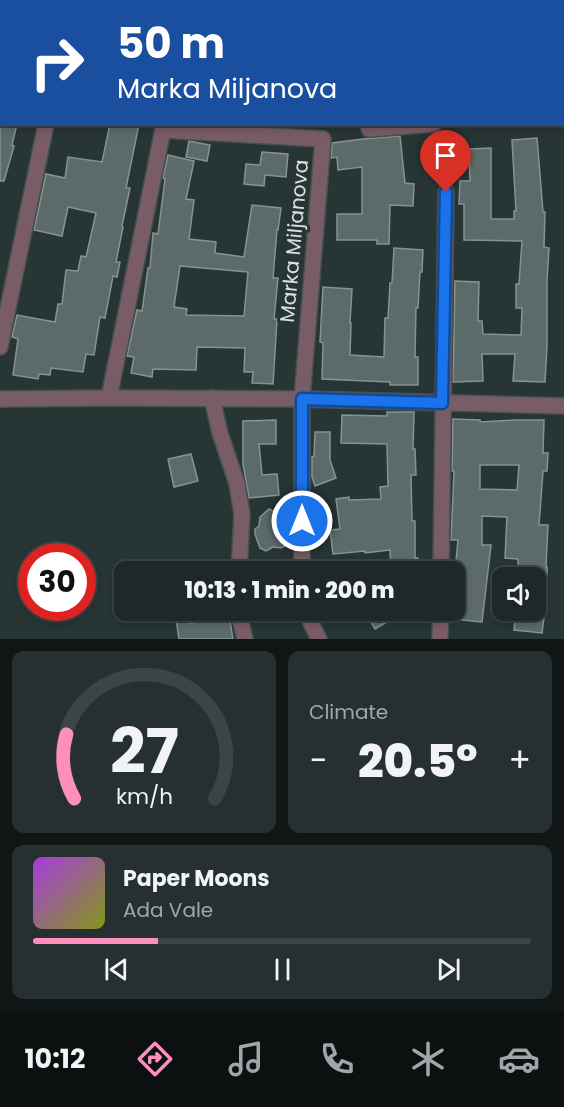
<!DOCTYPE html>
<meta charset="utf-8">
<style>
:root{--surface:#1e2828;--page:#263030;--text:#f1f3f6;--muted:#a1a6a8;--line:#3c4445;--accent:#fe8ebb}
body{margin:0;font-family:Poppins,sans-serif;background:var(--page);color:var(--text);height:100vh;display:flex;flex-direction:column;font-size:22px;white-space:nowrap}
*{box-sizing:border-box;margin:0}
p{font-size:20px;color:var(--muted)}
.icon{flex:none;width:33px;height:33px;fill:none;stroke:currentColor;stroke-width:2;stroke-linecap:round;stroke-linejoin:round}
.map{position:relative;height:639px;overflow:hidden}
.panel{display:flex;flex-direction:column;gap:12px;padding:12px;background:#101616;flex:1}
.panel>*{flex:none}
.hud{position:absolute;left:0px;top:0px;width:564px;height:126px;box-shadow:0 3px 9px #0003,0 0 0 2px var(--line);background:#1a4fa0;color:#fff;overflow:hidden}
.fabs{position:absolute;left:492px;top:567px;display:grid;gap:12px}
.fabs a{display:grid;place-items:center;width:54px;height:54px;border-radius:12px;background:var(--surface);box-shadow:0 3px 9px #0003,0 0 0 2px var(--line);font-size:30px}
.speed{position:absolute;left:18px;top:543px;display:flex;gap:12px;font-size:30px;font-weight:700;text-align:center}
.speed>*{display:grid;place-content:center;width:78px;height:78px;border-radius:50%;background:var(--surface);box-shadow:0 3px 9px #0003,0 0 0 2px var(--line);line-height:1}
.speed .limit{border:9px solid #d22;background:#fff;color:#111}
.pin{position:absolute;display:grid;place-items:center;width:51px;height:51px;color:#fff;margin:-62px -26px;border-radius:50% 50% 50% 0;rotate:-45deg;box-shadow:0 0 6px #0007}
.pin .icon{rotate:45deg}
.me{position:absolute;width:66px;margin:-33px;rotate:0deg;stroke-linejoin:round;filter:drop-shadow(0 0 4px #0008)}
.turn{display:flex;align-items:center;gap:21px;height:126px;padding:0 18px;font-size:27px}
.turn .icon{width:78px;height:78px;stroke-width:2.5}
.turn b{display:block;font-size:42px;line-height:51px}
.big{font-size:45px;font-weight:800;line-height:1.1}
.panel .tile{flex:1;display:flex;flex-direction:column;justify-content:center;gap:9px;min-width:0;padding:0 21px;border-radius:12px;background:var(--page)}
.panel .dial{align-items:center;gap:0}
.dial svg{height:156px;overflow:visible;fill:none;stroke:var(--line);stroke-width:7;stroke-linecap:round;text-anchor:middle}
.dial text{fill:var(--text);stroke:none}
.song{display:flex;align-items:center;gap:18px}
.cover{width:72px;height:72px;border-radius:9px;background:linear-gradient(135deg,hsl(280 70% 55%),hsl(70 70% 35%))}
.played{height:6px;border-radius:3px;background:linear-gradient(90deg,var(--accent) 25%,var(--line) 25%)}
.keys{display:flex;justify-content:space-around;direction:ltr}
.heat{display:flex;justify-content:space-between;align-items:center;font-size:33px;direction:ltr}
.panel .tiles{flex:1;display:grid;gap:12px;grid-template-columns:1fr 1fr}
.tile:last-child{grid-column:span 2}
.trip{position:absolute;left:114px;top:561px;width:351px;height:60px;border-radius:12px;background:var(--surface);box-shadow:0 3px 9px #0003,0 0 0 2px var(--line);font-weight:800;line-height:60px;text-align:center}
.tab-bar{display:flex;height:96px;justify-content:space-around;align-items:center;background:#0c1010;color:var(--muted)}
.tab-bar .icon{width:42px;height:42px}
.tab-bar .on{color:var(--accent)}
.tab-bar b{font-size:27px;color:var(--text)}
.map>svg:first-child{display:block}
.building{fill:#5c6a6a;stroke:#859393;stroke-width:1.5;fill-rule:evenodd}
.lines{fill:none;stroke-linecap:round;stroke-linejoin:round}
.minor-casing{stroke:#445151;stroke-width:18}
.minor{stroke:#7a5c66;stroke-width:15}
.route-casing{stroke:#114b97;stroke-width:15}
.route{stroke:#1a73e8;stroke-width:10}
.labels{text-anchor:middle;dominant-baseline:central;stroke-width:6;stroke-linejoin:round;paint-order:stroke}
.street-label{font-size:20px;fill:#d9e1e1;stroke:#283535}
</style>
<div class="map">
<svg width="564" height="639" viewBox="0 0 564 639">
<rect width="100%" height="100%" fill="#283535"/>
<g class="building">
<path d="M0,124H17L12,145L14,146L4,181H0Z"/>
<path d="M110,124H139L126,188H130L122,226L123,227L116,262H120L117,277L113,276L105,318L100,317L94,355L86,354L83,372L51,368L50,375L39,374L38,379L13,375L18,339L12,337L17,315L55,322L58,304H62L66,270L78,271L81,256L86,257L96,213L68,207L62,236L34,230L46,174L65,178L68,157L102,162Z"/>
<path d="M438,135H455V148L438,149Z"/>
<path d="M400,136L405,183L414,184L413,206L390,205L389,244H377V240H337V214H362V167L338,170L337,157L331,158L332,143L363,139Z"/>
<path d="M537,138L543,212H545L544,247L549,248L547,280V347L545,382L513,381L515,354H482L483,381L453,382L455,281L479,282L478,321H482L483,334L521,335L522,308H516V284H519L522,241L464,240V204H459L460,181H470L469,149L491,148V219H514V211H516L512,140Z"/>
<path d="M189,141L210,145L207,161L186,157Z"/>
<path d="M262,152L288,154L286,177L265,175L264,186L244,184L246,164L260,165Z"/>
<path d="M168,155L194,161L186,199L194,200L189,239L216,242L215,253L244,257L252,205L281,208L278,230H277L273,278H278L274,319H277L273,384L252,383L253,372H244L245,348L197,347L196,370L153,369L152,377L131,373L134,357L127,356L137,310L142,311L148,268H150L153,233L158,234L165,179L163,178ZM180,266L248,272L244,316L186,315L187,309L174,307Z"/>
<path d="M394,248L423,250L422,272H420L418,308H416L415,357H418V385H390V382L322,379L323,343L320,342L323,287L352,289L350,323H351L350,355L384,357L385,318H388L390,283H392Z"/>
<path d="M387,412H414L413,449H415L416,475H411L412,521H415V558H418V572H391L390,550L365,553V551L333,554L330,530L340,529L336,499L349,497V500L381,499L380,487L388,486L387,444L341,443L342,415L387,416Z"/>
<path d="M453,419L480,420V422L516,420H544L543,453H548L547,471H543L539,525H548L546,567H547V594H536V578H518V559L505,558L507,517L482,516V545H491L482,622L453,619L457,584L454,583V581L458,540H451L454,471H452ZM480,465H519L517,490L480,489Z"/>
<path d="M276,420V444H259L262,475L277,474L279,495L249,498L243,464V421Z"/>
<path d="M315,432H330V460L336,478L315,486L312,477V457L314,456Z"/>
<path d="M191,454L198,481L174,487L168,459Z"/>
<path d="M269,509L289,518L279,530L286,539L285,546L281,548L273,547L266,551L260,548L255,534V529L259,526L260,517Z"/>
<path d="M364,610H407L375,629Z"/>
<path d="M516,610H545L542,633L514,630Z"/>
<path d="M229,616L233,639H179L176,619L191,617V623Z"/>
</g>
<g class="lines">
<defs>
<g id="minor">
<path d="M390,0V2"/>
<path d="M72,2V0"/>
<path d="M192,2V0"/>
<path d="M562,116H564"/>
<path d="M369,129L434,124"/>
<path d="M163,130L323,139L302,399V572"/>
<path d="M0,347L46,124"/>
<path d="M109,398L164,124"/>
<path d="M212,398L220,433L237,484L242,514L239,572"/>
<path d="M0,399L109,398L302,399L564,406"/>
<path d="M441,572L446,192"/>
<path d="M238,610L245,639"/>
<path d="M307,610L310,621L319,639"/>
<path d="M440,637L441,610"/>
</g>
</defs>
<use href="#minor" class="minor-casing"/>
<use href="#minor" class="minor"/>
</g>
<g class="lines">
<defs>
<path id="route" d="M302,521V399L442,403L446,192"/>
</defs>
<use href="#route" class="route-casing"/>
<use href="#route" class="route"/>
</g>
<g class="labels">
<g class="street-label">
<text transform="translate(294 241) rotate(-85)">Marka Miljanova</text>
</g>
</g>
</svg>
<div class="fabs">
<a><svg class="icon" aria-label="sound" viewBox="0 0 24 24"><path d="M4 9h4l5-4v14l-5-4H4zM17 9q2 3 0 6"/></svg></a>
</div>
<div class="speed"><div class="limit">30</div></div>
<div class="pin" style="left:446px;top:192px;background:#d93025"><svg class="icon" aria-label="arrive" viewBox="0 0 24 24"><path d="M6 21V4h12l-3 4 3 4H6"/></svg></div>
<svg class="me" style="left:302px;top:521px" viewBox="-20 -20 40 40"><circle r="17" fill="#1a73e8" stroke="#fff" stroke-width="3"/><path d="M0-11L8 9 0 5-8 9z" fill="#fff"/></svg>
<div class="trip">10:13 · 1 min · 200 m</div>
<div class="hud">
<div class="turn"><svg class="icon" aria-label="right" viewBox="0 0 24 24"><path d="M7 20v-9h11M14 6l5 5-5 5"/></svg><div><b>50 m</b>Marka Miljanova</div></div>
</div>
</div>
<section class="panel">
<div class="tiles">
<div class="tile dial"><svg viewBox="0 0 100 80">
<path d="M14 69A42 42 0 1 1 86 69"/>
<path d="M14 69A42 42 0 0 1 10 36" stroke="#fe8ebb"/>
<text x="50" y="56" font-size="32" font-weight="700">27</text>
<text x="50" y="72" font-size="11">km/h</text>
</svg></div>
<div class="tile"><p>Climate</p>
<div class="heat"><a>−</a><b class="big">20.5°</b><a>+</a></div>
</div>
<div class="tile">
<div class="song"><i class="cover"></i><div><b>Paper Moons</b><p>Ada Vale</p></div></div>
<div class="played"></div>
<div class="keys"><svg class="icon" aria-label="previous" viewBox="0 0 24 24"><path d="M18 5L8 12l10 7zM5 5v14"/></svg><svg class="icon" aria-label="pause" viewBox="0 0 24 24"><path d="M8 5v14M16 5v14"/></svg><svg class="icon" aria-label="next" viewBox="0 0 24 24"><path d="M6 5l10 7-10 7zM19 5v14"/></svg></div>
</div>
</div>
</section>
<nav class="tab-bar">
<b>10:12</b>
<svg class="icon on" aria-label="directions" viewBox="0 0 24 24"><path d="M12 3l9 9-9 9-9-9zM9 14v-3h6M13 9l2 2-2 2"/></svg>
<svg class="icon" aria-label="music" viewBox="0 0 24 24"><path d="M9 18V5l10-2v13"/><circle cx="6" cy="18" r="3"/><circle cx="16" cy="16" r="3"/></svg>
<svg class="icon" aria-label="phone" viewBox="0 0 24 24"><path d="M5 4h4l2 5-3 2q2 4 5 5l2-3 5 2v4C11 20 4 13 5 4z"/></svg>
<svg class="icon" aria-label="climate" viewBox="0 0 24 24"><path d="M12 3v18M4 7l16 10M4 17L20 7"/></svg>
<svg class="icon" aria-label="car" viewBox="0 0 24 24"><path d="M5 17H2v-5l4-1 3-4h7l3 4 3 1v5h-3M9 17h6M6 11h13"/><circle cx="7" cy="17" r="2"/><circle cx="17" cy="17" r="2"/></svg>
</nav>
